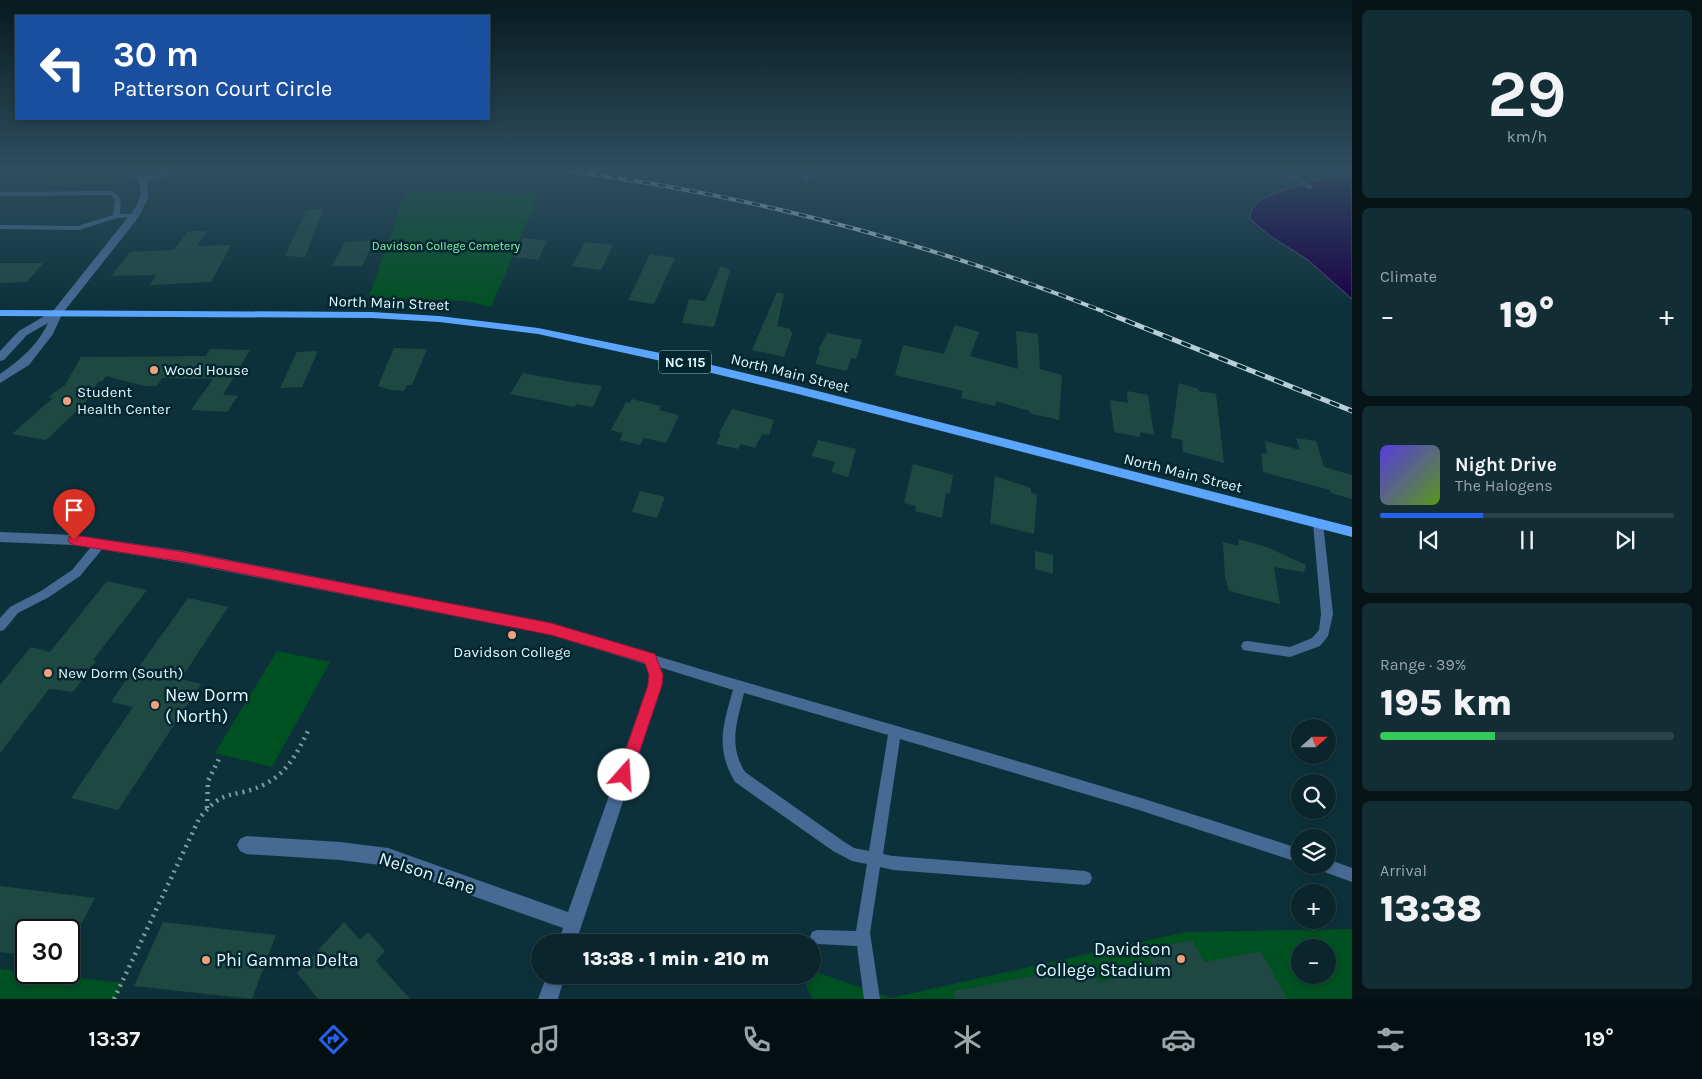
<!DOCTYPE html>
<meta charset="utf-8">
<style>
:root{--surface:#0a252c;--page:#132d34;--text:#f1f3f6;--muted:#99a5a9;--line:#2a4248;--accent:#2563eb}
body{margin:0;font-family:Karla,sans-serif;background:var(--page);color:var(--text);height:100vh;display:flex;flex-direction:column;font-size:19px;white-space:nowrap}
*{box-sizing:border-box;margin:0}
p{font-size:16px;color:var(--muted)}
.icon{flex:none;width:28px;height:28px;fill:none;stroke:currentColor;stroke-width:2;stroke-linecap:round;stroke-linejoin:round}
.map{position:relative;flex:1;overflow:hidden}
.side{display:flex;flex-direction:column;gap:10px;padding:10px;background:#061418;width:350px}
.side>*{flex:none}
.guide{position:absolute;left:15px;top:15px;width:475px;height:105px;border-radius:0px;box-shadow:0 2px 8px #0003,0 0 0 1px var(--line);background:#1a4fa0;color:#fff;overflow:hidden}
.needle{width:32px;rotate:69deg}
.controls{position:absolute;left:1291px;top:719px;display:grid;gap:10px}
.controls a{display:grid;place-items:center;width:45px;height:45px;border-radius:50%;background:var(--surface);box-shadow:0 2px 8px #0003,0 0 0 1px var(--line);font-size:25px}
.speed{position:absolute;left:15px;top:919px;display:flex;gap:10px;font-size:25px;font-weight:700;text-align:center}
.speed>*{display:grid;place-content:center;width:65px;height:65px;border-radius:50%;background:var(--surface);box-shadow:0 2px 8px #0003,0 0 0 1px var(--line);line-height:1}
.speed .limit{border:2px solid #111;border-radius:8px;background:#fff;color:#111}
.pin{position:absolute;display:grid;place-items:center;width:42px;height:42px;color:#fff;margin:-51px -21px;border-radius:50% 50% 50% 0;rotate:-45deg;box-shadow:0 0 5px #0007}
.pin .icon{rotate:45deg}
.me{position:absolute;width:55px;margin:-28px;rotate:19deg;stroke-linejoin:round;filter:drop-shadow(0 0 4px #0008)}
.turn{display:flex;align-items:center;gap:18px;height:105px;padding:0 15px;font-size:22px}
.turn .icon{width:65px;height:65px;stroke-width:2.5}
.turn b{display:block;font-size:35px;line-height:42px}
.big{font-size:38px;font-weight:800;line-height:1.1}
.side .widget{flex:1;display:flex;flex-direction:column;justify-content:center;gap:8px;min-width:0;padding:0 18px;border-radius:8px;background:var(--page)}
.side .dial{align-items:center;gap:0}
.dial b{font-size:65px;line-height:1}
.song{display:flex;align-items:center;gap:15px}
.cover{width:60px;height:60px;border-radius:8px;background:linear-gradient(135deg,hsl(250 70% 55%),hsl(90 70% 35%))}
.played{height:5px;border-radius:2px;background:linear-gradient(90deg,var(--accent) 35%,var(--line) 35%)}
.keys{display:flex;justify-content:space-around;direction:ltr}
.heat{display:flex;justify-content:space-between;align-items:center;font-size:28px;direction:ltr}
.charge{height:8px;border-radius:4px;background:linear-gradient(90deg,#34c759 39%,var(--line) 0)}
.trip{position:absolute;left:531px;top:934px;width:290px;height:50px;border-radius:25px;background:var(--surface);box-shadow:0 2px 8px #0003,0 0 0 1px var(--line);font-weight:800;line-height:50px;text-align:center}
.tab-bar{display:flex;height:80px;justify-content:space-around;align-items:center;background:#040f12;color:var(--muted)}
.tab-bar .icon{width:35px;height:35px}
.tab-bar .active{color:var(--accent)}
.tab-bar b{font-size:22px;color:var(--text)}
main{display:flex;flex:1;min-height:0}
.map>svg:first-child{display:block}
.green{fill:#005122;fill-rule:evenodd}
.water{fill:#1a0047;stroke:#574a7e}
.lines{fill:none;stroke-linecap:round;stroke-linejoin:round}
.stream{stroke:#574a7e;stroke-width:4.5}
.building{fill:#1f4843}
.path{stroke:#819ca5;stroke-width:4.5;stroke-dasharray:2 5;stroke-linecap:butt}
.lane{fill:#476a95;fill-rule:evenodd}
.street{fill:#476a95;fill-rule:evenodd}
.primary{fill:#5ba5ff;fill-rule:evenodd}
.rail-far1-casing{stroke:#b8ced6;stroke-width:4}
.rail-casing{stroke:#b8ced6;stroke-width:5}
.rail-far1{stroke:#022731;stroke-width:2.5;stroke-dasharray:8;stroke-linecap:butt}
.rail{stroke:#022731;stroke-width:3;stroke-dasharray:10;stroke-linecap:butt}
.route{fill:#e11d48;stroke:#92132f}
.poi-dot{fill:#f1a27b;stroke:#022731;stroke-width:2}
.labels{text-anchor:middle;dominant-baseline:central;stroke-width:5;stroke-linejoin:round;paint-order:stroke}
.far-park-label{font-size:12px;fill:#8af4a5;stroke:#022731}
.shield{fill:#022731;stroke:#a0b9c0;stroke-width:1}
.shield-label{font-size:14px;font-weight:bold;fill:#e4f7fe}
.street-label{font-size:15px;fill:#e4f7fe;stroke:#022731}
.poi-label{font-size:15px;fill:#e4f7fe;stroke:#022731;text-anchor:start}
.near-poi-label{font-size:18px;fill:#e4f7fe;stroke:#022731;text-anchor:start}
.near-street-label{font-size:18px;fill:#e4f7fe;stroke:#022731}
</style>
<main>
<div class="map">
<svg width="1352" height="999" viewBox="0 0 1352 999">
<rect width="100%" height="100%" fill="#0d313b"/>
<g class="green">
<path d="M406,190L539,194L491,307L466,301L369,297Z"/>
<path d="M277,651L330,662L272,767L215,753Z"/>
<path d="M1352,929V999H813L807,988L806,975H812L813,971L891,998L1185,932ZM1300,948H1328V975H1300Z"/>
<path d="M0,969L123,983L114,999H0Z"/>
</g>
<path class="water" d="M1352,172V299L1308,260L1270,236L1250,219C1250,212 1253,206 1258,202C1274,190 1331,176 1352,172Z"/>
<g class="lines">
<path class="stream" d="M1277,168L1310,187"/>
</g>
<g class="building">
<path d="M324,209L305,257L285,256L306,210Z"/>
<path d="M188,231H207L197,246L231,245L211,282L150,285L156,275L111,276L130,252L174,250Z"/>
<path d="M523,238L547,241L538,260L513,257Z"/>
<path d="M374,240L362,266H332L345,242Z"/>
<path d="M585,242L613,245L601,270L572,266Z"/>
<path d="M650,254L675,258L654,304L628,300Z"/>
<path d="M0,263H43L27,282L0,283Z"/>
<path d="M721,266L730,270L714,327L682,323L689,299L705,301Z"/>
<path d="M777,292L784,294L777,326L791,329L790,332H793L784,357L752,350Z"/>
<path d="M955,325L979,332L970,356L1018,369L1016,331L1038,334L1040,369L1062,375L1059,420L1029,413V411L996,401L995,406L961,398L963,391L895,375L903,345L944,354Z"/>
<path d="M827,333L862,340L856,359L851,358L847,371L815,364L820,351H818Z"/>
<path d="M394,348L427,349L412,385H407L404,391L391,390L378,386Z"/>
<path d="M210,349L250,350L223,395L238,396L227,412L191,410L213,379L162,378L157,386H144L106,376L103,381L98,382L84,404L46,440L12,434L53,398L48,397L65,385L81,357L206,356Z"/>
<path d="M318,351L302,387L280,388L297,352Z"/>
<path d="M523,373L571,382L602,386L593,407L576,404L575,407L510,394Z"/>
<path d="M1179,383L1199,389L1198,391L1216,394L1224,463L1183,452L1182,440L1171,438Z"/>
<path d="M1127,391L1148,395L1154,435L1140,432V437L1114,432L1110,400L1128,403Z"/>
<path d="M632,399L661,406L659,410L679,415L666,443L644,438L640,445L620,440L623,433L611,430L626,402L630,403Z"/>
<path d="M732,409L774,420L769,435L762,434L755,448L741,444L738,449L716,444L721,434L719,433Z"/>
<path d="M1296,438L1316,441L1324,467L1352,475V499L1331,493L1330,490L1263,472L1261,453L1267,454L1265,441L1300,450Z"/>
<path d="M818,440L856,449L848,477L831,472L835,462L812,456Z"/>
<path d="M913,464L953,475L950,494L946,493L942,518L915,511L916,506L904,503Z"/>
<path d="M995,476L1031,488V493L1037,494L1034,534L990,523Z"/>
<path d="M640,491L665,497L657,518L632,512Z"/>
<path d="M1238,539L1267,547L1306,565L1304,572L1274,567L1280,604L1229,591L1225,577L1223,542L1239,546Z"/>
<path d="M1035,551L1053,555V574L1035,569Z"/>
<path d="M107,581L147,590L93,660L96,661L73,692L49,689L0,753V685L31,647L50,652Z"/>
<path d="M188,598L228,607L181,679L201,684L118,810L71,798L133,707L111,702L132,671H136Z"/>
<path d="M0,886L95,898L78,930H26V955L0,952Z"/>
<path d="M163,922L276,935L252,999L134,986Z"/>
<path d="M344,922L360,940L368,932L385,951L376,961L410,999H318L297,973Z"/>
<path d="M1193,941L1204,962L1261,951L1287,999H955L954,991L1091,965L1098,982L1155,971L1145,948Z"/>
</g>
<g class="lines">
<g class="path">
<path d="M207,808L208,781L221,755"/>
<path d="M114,999L199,819C225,785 235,800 265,784C289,772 299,749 310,727"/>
</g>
<g class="lane">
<path d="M112,191L121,199L120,214H135L138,216L137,217L117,218L79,230L0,229V225L78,226L113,215L115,199L110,195L0,196V192Z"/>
<path d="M1318,519L1322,520L1323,523L1333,614L1328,636L1320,646L1290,657L1243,650L1241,646L1243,642L1247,641L1290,647L1312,638L1319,630L1321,614L1313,523L1314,520Z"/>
<path d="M100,540L104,541L105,544L104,547L80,576L49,597L18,613L4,630L0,631V618L10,607L41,591L72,570L96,541Z"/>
<path d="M650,654C867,719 1085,777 1300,849V863L1139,810L900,739L883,854L893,856L1085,871L1090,873L1092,878L1090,883L1085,885L893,870L880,867L870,933L880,999H864L857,946L817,944L812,942L810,937L812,932L817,930L856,931L867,864L852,861L833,851L735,782C715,748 723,725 733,690L646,663L644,659L646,655ZM744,693L888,735L869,851L854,848L843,841L745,772C728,745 737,722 744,693Z"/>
<path d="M1328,859L1352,868V882L1319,870L1317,865H1328Z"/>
</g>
<g class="street">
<path d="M121,168L136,169L144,177C155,174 167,168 178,168L170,175L147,181L148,199L138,218L62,314L53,334L29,365L0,383V374C19,361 38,345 48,323L27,335L4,360L0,361V351L19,331L53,311L136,207C147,183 137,180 121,168Z"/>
<path d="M802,168H810L808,181L801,179Z"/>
<path d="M0,532L74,535L184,551L551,623L655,654L663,675L662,685L576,942H558L563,928L388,866L340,860L246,854L240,851L237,845L240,839L246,836L340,842L388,848L568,912L648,685L649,675L645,664L551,635L184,563L74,545L0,542Z"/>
<path d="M547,975H565L558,999H538Z"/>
</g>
<path class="primary" d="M0,310L372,312L439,316L538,328L675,356L798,386L1352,527V537L798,394L675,364L538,334L439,322L372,318L0,316Z"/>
<defs>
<path id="rail-far1" d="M547,168C741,192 929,242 1110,314"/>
<path id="rail" d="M1107,313L1352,411"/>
</defs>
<use href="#rail-far1" class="rail-far1-casing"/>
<use href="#rail" class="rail-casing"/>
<use href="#rail-far1" class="rail-far1"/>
<use href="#rail" class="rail"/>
</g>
<linearGradient id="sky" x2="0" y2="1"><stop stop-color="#071b20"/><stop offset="0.55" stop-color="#2f4e60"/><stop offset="1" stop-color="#2f4e60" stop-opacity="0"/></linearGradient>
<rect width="1352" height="308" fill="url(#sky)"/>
<path class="route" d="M74,535L184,552L551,623L655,654L663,675L662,685L630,780L624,782L619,780L617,775L648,685L649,675L645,663L551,635L184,562L74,545L70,543L68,540L70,536Z"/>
<g class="poi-dot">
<circle cx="154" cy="370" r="5"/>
<circle cx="67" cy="401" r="5"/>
<circle cx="512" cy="635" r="5"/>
<circle cx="48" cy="673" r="5"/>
<circle cx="155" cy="705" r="5"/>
<circle cx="1181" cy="959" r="5"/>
<circle cx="206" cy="960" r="5"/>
</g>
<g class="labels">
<g class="far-park-label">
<text x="446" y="246">Davidson College Cemetery</text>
</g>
<rect class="shield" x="659" y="350.5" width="52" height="23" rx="4"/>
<g class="shield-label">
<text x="685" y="362">NC 115</text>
</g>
<g class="street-label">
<text transform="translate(389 303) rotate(2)">North Main Street</text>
<text transform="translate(790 373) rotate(14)">North Main Street</text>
<text transform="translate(1183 473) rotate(14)">North Main Street</text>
</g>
<g class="poi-label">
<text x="164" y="370">Wood House</text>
<text x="77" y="392">Student<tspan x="77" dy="17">Health Center</tspan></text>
<text x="512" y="652" text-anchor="middle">Davidson College</text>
<text x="58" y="673">New Dorm (South)</text>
</g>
<g class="near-poi-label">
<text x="165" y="695">New Dorm<tspan x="165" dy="21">( North)</tspan></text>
<text x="1171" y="949" text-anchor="end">Davidson<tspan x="1171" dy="21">College Stadium</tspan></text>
<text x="216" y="960">Phi Gamma Delta</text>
</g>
<g class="near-street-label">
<text transform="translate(427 873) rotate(18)">Nelson Lane</text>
</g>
</g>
</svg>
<div class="controls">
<a><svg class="needle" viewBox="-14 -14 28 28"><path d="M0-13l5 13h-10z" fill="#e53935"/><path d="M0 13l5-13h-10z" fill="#99a5a9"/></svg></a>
<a><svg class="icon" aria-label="search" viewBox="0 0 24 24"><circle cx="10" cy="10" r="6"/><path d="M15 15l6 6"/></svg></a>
<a><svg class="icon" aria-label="layers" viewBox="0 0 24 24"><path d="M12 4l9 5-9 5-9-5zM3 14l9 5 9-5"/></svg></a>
<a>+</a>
<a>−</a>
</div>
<div class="speed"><div class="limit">30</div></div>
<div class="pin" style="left:74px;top:540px;background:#d93025"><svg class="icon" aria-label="arrive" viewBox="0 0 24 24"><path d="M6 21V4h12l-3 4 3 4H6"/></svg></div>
<svg class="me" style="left:624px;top:775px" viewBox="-20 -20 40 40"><circle r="19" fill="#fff"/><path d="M0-13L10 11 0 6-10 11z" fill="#e11d48"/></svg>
<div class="trip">13:38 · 1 min · 210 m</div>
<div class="guide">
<div class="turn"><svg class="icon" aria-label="left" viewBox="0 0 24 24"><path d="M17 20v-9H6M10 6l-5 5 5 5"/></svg><div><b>30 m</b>Patterson Court Circle</div></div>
</div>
</div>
<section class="side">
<div class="widget dial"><b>29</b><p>km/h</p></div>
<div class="widget"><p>Climate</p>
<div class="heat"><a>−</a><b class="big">19°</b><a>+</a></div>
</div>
<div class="widget">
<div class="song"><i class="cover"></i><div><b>Night Drive</b><p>The Halogens</p></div></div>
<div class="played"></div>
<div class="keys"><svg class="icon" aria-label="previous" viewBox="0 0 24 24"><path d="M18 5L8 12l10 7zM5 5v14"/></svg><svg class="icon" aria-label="pause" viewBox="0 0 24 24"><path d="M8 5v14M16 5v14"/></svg><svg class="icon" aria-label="next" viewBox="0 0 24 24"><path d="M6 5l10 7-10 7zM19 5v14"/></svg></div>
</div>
<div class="widget"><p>Range · 39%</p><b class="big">195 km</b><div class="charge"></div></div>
<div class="widget"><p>Arrival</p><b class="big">13:38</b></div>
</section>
</main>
<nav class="tab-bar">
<b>13:37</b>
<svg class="icon active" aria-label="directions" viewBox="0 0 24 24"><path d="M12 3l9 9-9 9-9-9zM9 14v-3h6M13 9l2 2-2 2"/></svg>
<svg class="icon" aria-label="music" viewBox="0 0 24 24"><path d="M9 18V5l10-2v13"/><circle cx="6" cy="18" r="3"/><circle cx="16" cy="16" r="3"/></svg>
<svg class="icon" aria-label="phone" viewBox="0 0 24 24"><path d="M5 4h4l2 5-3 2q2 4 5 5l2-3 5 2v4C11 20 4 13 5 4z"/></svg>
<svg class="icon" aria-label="climate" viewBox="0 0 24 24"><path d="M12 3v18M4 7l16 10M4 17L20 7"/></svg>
<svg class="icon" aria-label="car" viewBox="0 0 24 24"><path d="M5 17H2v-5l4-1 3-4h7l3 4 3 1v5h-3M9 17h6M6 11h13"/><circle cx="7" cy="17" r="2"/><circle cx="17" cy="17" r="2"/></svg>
<svg class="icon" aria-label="filters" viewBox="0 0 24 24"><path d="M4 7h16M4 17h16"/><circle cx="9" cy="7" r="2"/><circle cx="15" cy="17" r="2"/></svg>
<b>19°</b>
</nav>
